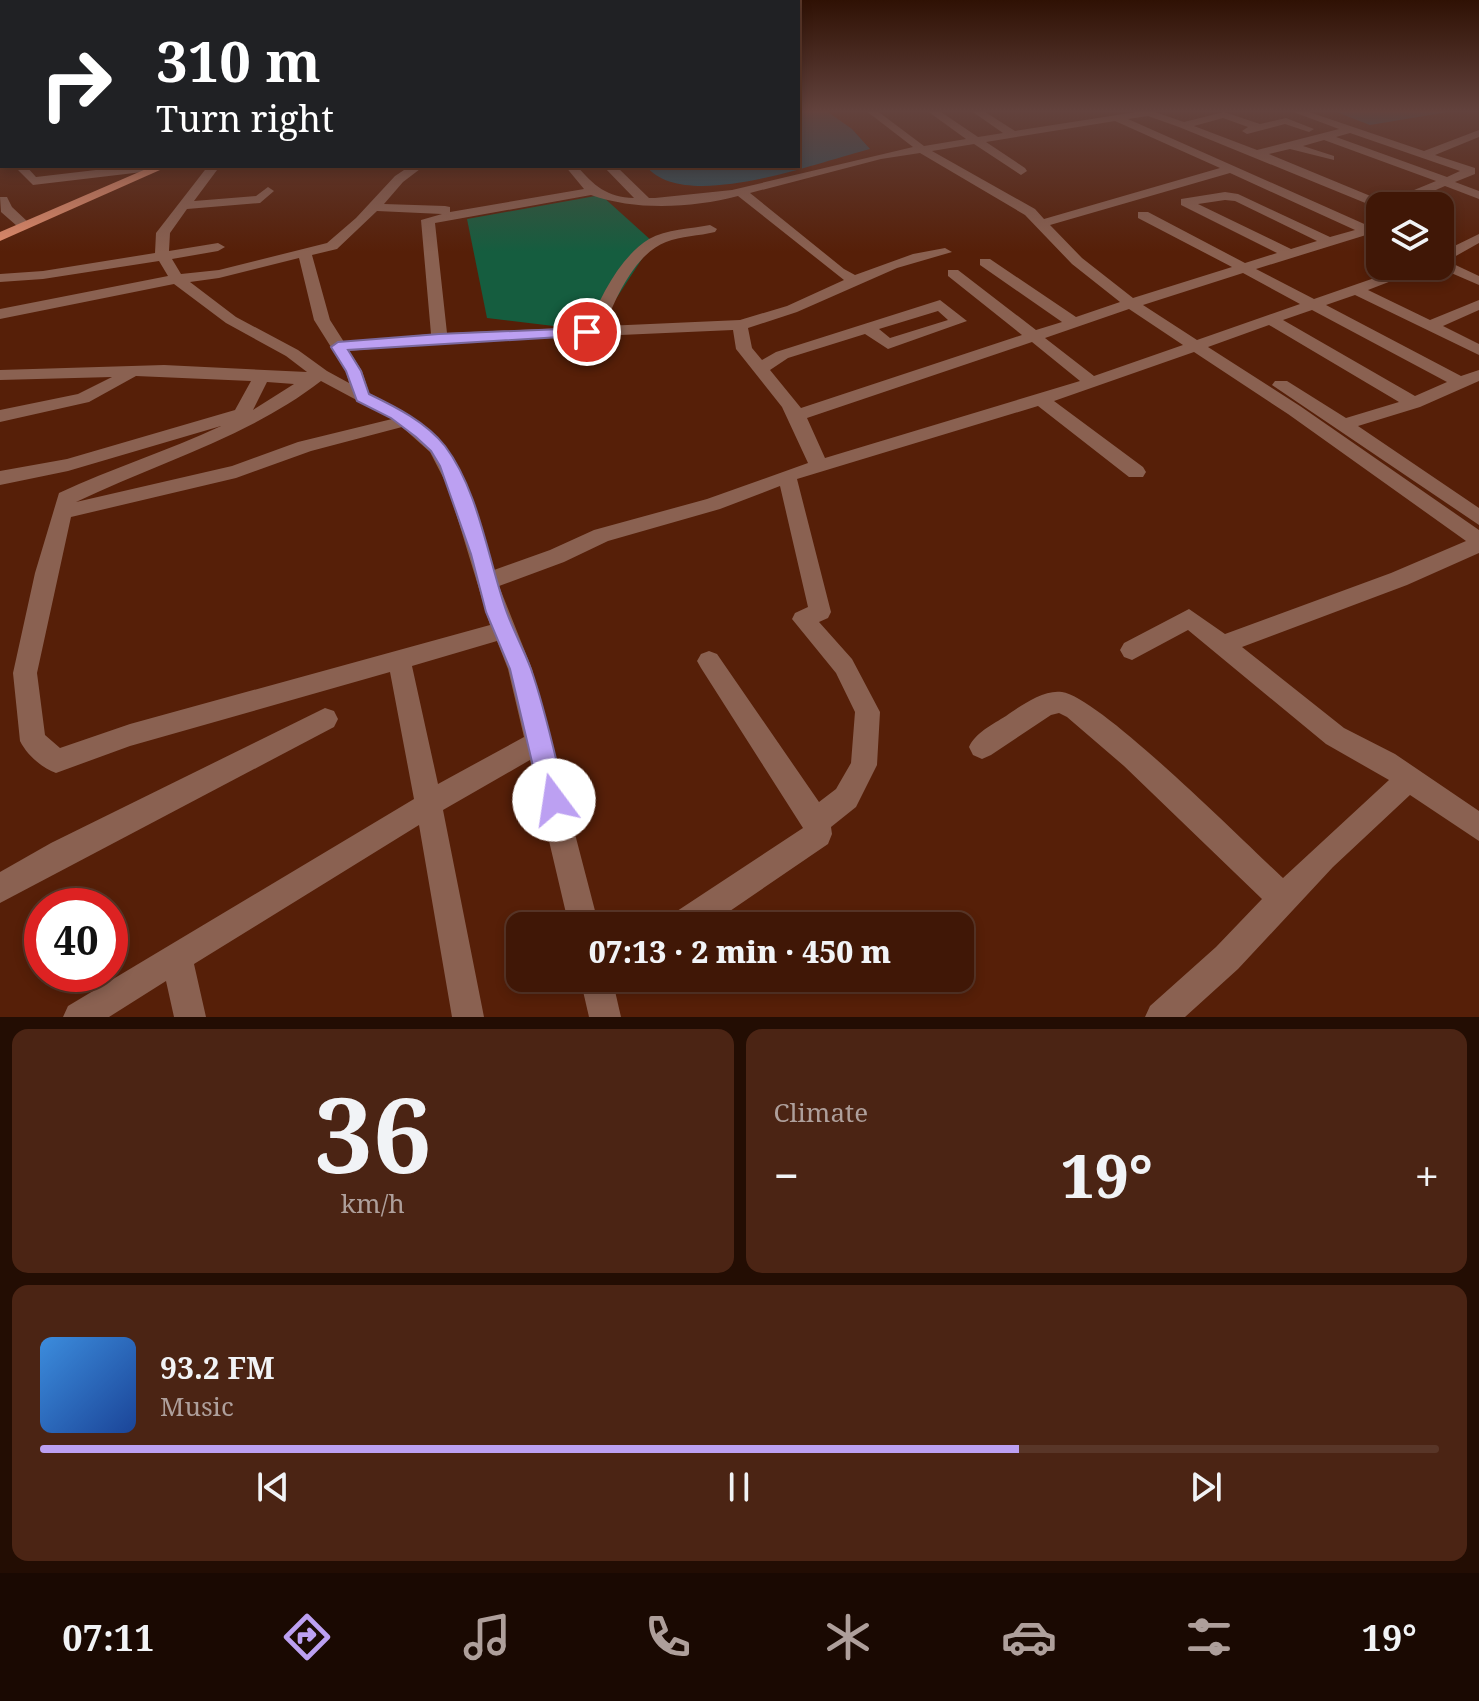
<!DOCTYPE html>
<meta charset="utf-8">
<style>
:root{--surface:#401706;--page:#4b2414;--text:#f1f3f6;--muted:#ae9f9b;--line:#593628;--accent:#bca0f2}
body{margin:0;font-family:"Noto Serif",serif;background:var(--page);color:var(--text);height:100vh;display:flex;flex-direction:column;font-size:30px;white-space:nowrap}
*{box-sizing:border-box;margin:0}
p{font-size:26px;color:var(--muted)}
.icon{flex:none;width:44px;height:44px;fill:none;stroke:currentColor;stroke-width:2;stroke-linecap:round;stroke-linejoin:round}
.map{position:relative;height:1017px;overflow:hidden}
.details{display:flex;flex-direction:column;gap:12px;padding:12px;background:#230d03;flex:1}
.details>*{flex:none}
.top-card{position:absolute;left:0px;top:0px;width:800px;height:168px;box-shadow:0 4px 12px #0003,0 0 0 2px var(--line);background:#202124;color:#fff;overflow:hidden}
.fabs{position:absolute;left:1366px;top:192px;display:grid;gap:16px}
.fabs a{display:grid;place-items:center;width:88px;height:88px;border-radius:16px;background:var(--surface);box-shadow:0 4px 12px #0003,0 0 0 2px var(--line);font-size:40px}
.speed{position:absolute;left:24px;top:888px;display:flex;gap:16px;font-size:40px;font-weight:700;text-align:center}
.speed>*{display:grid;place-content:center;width:104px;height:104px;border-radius:50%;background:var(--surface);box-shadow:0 4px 12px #0003,0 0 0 2px var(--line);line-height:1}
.speed .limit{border:12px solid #d22;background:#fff;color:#111}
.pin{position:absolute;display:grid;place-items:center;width:68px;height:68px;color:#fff;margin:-34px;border:4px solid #fff;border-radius:50%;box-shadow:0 2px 8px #0007}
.me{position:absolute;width:88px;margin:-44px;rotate:346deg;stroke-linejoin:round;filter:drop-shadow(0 0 6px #0008)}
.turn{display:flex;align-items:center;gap:28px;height:168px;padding:0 24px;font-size:36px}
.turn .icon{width:104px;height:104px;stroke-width:2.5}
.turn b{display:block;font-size:56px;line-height:68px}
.big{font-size:60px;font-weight:800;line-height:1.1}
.details .widget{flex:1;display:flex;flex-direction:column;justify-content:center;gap:12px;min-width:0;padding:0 28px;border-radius:16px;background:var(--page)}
.details .dial{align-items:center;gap:0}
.dial b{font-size:104px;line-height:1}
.song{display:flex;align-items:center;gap:24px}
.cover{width:96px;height:96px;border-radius:12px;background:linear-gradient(135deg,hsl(210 70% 55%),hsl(220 70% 35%))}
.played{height:8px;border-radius:4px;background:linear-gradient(90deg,var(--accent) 70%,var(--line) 70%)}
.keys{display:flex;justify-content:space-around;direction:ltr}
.heat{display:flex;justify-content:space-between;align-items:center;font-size:44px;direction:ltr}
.details .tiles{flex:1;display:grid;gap:12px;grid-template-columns:1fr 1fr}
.widget:last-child{grid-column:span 2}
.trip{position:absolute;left:506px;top:912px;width:468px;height:80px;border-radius:16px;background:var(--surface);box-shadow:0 4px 12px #0003,0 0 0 2px var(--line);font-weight:800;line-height:80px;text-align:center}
.menu{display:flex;height:128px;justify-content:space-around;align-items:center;background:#1a0902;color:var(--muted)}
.menu .icon{width:56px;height:56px}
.menu .active{color:var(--accent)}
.menu b{font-size:36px;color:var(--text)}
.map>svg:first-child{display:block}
.green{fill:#155d3f}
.water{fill:#224d5b}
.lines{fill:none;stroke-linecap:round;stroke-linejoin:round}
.minor{fill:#8a6151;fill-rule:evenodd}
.major{fill:#e08c6c;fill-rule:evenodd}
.route{fill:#bca0f2;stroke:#7a689d;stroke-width:2}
</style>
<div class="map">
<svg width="1479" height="1017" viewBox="0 0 1479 1017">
<rect width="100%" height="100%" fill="#561f08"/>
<path class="green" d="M601,195L653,242L595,331L487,318L467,219Z"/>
<g class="water">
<path d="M798,110H825L852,129L870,149C818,162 684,214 646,166H798Z"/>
<path d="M1331,110H1460L1370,125Z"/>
</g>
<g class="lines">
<g class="minor">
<path d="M865,110H876L924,146L966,139L926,110H938L978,137L1003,133L970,110H982L1015,131L1149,110L1184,122L1224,112L1260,124L1286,118L1314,129L1309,132L1285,124L1247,134L1242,131L1248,127L1223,118L1194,126L1257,150L1339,129L1288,110H1303L1424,151L1479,130V137L1435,155L1475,168V174L1455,182L1479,191V199L1445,186L1399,206H1380V209L1179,127L1148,116L1128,119L1380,231V240L1366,235L1256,269L1314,299L1409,266H1430L1368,290L1430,320L1479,300V310L1443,326L1479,344V355L1355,295L1326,305L1461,376L1479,370V381L1420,407L1358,426L1479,508V525L1272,385L1275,381H1287L1346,418L1399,402L1269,325L1208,347L1300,406L1479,530V553L1407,585L1242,647L1344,728L1395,754L1479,811V841L1410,795L1333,867L1238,969L1185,1017H1145L1150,1006L1216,947L1262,899L1124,766L1067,717L1059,713L1051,715L991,755L982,759L973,755L969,747C975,733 993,724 1006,716C1020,706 1044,689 1062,692C1100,697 1247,845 1283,878L1389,780L1326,744L1188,630L1132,660L1124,657L1120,650L1124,643L1189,609L1225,634L1391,573L1466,541L1288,414L1194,352L1054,401L1143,467L1146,472L1143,477H1129L1038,406L797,479L831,612L828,618L819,622L852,659L880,712L877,765L856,807L831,827L832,834L828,844L708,926H667L671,915L803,828L701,668L697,661L701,654L709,651L717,654L819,802L836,789L851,763L855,712L836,673L792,619L795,613L808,607L780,486L720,509L608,541L564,562L499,586L532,669L599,926H569L530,760L443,810L484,1017H452L419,825L194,964L206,1017H174L166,981L109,1017H63L68,1006L414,799L390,672L130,746L56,773C42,768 27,755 20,741L13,673L35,573L59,493C112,468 168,451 221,426L68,471L0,485V471L67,459L235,410L251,381L136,376L89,402L0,422V410L78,394L112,377L0,380V370L164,365L307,372L286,356L226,323L174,284L0,319V309L168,276L159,261L43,279L0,282V274L43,271L155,253L156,233L208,166H220L194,201L256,196L268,187L274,191L260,203L187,209L170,233L169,251L218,243L225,247L218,251L172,259L181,274L219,270L327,243L356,218L395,176L410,166H424L403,182L384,204L445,206L450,207V212L584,189L565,166H577C594,186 607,197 634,198L603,166H616L649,198H655L732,190L913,147ZM1115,121L1220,168L1044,219L1035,209L932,151L974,144L1021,175L1027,171L1025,168L986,142ZM1350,133L1460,171L1447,177L1336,137ZM1324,140L1436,181L1385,202L1269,154L1290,149L1334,160V156L1303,146ZM920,153L1025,215L1072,264L1120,302L1076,317L990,259H980V265L1062,322L1036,330L958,270H948V276L1022,335L801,408L770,370L788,358L865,334L888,349L967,321L940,300L776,352L762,360L752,348L748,328L797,312L897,268L952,252L945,248L913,254L855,275L844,269L750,193L881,159ZM1230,173L1355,230L1330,237L1238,194L1225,192L1181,199V205L1277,253L1245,263L1148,212H1138V218L1232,267L1133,298L1082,258L1050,225ZM591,195C636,211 692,208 738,196L844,280L787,306L740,320L605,326C615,298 636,253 666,242C681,236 699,236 715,232L717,229L710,225C691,229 666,229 649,239C621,256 599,298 589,327L447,333L435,223ZM1225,200L1235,201L1317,241L1291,249L1198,204ZM377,211L442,214L421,220L431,334L344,342L330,320L312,255L337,249ZM299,258L314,320L346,371L349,383L327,371L298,350L236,317L190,282L219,278ZM1243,273L1300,304L1197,340L1143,305ZM1129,309L1183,345L1094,376L1045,338ZM1312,310L1447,382L1415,396L1283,320ZM938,311L948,320L890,338L879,329ZM733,330L736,349L782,407L808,463L707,499L594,530L550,550L494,570C465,479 461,439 369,393L362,371L349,351L439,343ZM1032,342L1080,381L825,458L807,418ZM321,381L392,419L298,442L232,466L76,502C159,462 247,438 321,381ZM267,382L294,384L253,410ZM402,427L430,452L448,487L490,625L130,724L60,748L45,735L37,673L71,517L236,478L311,451ZM497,641L508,669L524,737L438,784L412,666Z"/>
<path d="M0,117H2L0,124Z"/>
<rect x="0" y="154" width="2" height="7"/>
<path d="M14,166H26L36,177L130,166L157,167L151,171L33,185Z"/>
<path d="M0,197H7L12,207L29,223L27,226H17L1,212Z"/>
<path d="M1479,234V243L1447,261L1479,276V285L1435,266H1440V253Z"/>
<path d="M325,708L334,711L338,719L334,727L0,903V872L51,843Z"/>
<path d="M580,978H612L621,1017H589Z"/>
</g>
<path class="major" d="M153,166H169L0,241V232Z"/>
</g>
<linearGradient id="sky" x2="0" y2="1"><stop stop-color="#2f1104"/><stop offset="0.44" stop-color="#62423d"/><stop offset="1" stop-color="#62423d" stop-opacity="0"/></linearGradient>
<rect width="1479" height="252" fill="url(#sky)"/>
<path class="route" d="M587,328L592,329V335L348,350L361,371L369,394C396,407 426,422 445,446C479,491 488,560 507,613C514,632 524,650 531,669C546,711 555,757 566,800L563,808L554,812L545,808L541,800L510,669L486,612L471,554L440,466L431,451L416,437L391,418L357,401L346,371L331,347L338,342L439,334Z"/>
</svg>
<div class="fabs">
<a><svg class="icon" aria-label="layers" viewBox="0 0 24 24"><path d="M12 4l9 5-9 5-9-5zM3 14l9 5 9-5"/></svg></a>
</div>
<div class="speed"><div class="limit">40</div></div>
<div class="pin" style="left:587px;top:332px;background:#d93025"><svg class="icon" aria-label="arrive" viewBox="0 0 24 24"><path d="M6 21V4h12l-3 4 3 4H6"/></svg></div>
<svg class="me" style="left:554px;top:800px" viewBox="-20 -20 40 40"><circle r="19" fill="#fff"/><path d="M0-13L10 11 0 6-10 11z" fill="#bca0f2"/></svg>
<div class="trip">07:13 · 2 min · 450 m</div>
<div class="top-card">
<div class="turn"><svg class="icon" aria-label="right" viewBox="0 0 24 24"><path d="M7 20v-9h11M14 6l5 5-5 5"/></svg><div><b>310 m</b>Turn right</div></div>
</div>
</div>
<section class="details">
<div class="tiles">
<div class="widget dial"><b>36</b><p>km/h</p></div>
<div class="widget"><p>Climate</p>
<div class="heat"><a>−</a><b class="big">19°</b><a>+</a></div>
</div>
<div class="widget">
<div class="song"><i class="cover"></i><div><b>93.2 FM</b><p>Music</p></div></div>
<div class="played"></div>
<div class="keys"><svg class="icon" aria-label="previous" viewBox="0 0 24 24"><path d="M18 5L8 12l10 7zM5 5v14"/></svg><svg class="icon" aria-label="pause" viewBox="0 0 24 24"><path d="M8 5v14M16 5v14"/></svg><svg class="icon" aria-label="next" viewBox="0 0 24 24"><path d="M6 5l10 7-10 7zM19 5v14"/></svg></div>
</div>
</div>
</section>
<nav class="menu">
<b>07:11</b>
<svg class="icon active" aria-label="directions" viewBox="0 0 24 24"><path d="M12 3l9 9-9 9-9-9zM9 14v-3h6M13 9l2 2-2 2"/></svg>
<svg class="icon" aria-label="music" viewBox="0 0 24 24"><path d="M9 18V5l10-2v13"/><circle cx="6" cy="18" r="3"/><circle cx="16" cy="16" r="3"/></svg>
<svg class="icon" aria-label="phone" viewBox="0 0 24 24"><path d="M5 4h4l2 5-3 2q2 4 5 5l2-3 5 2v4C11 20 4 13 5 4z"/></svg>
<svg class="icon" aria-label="climate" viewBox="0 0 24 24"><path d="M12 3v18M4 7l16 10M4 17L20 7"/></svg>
<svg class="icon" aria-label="car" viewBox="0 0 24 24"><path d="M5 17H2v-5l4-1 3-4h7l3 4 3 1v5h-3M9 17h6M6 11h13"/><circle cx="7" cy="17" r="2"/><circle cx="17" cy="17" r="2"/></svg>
<svg class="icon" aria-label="filters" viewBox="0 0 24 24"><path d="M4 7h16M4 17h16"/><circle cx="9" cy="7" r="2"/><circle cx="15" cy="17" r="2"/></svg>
<b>19°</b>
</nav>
